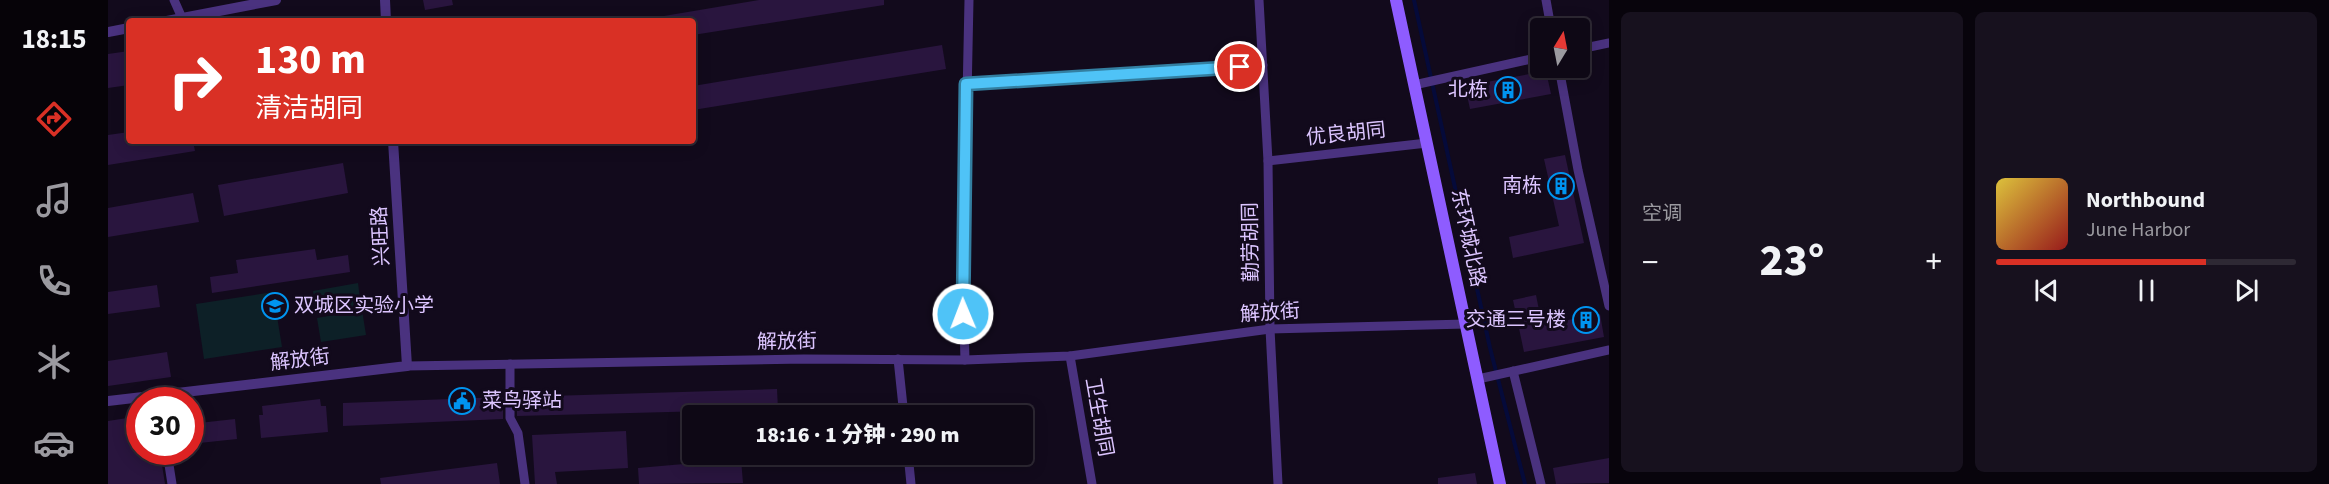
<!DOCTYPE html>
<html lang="zh">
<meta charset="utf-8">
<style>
:root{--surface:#0e0815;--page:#17111e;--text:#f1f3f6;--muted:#9b9aa0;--line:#2e2934;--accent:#d93025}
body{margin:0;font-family:"Source Sans 3","Noto Sans SC",sans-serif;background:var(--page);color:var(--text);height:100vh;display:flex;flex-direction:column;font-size:22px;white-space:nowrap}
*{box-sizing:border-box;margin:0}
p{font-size:20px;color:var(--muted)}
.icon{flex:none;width:33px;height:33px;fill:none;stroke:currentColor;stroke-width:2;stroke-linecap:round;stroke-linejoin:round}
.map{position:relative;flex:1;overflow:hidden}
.drawer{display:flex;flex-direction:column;gap:12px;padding:12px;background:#08040c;width:720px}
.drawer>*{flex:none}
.hud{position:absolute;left:18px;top:18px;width:570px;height:126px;border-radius:6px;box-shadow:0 3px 15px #0003,0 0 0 2px var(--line);background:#d93025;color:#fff;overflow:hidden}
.needle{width:39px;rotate:10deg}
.controls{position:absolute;left:1422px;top:18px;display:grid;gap:12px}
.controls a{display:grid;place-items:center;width:60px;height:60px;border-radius:6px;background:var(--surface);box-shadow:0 3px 15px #0003,0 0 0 2px var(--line);font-size:30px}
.speed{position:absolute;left:18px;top:387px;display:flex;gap:12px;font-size:30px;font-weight:700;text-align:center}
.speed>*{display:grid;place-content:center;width:78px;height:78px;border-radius:50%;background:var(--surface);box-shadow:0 3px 15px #0003,0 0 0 2px var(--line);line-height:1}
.speed .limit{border:9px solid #d22;background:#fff;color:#111}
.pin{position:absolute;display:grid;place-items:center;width:51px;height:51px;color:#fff;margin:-26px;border:3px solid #fff;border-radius:50%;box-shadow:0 2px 6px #0007}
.me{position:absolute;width:66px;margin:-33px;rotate:359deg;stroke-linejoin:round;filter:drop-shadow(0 0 4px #0008)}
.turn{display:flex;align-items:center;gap:21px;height:126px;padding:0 30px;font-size:27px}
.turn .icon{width:78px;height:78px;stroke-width:2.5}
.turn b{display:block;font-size:42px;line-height:51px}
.big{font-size:45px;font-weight:800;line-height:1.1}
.drawer .tile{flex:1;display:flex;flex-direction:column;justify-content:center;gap:9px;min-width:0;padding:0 21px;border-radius:9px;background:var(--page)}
.song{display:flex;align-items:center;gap:18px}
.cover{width:72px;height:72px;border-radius:9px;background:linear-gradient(135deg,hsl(50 70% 55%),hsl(0 70% 35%))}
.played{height:6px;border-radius:3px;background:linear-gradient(90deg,var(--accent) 70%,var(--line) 70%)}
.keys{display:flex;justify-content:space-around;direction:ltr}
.heat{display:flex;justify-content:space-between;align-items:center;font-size:33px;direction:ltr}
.drawer .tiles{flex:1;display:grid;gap:12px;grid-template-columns:repeat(2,1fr)}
.trip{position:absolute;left:574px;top:405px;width:351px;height:60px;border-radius:6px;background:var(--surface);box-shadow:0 3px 15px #0003,0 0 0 2px var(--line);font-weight:800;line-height:60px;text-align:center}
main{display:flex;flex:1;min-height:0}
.tab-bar{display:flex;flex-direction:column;width:108px;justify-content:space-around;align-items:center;background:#060308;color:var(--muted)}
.tab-bar .icon{width:42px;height:42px}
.tab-bar .on{color:var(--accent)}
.tab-bar b{font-size:27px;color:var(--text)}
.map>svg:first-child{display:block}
.green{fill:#0d2027}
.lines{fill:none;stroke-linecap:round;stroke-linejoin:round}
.stream{stroke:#050a3a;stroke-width:4}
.building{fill:#29153e}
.minor{stroke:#4a327f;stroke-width:9}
.tertiary{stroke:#4a327f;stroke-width:10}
.secondary{stroke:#8e5cff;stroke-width:12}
.route-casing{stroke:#337fa1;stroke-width:15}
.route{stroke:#4fc3f7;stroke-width:10}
.labels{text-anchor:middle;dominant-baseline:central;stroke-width:6;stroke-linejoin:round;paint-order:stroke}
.poi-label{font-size:20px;fill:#dcc5ff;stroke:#120a1c;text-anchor:end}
.street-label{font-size:20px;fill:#dcc5ff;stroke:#120a1c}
</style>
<main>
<nav class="tab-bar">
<b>18:15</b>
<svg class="icon on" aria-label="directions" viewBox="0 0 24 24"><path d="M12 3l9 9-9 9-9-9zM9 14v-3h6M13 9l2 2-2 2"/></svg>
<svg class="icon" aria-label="music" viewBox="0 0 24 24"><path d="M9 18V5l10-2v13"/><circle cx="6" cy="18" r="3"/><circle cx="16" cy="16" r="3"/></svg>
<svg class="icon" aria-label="phone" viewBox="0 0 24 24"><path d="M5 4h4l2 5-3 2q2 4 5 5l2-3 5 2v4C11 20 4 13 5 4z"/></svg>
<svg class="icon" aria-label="climate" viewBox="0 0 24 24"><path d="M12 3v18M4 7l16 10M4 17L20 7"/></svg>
<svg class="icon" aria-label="car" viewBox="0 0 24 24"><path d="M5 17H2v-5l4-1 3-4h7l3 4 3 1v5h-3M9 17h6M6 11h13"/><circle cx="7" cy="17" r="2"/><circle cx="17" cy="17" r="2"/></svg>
</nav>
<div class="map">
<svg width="1501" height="484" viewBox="0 0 1501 484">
<rect width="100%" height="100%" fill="#120a1c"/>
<g class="green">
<path d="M250,283L253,307L209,315L205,291Z"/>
<path d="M165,292L174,347L96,359L88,304Z"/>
<path d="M254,310L258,335L213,342L209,318Z"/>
</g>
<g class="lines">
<path class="stream" d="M1306,0L1382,348L1417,484"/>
</g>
<g class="building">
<path d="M315,0H344L345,5L317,10Z"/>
<path d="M651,0H776V5L585,35V21H557L556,16Z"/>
<path d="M834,45L838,69L585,110V86Z"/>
<path d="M21,51V85L0,88V54Z"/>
<path d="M1438,71L1443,94L1362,109L1357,86Z"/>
<path d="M21,132V141H85L87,151L0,165V135Z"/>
<path d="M1457,155L1476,243L1405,258L1401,237L1451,226L1436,159Z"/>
<path d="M235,163L240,193L116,216L110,185Z"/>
<path d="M85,193L91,222L0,237V208Z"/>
<path d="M207,249L209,260L240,255L242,272L104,293L102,277L130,273L128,260Z"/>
<path d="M49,285L52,307L0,314V292Z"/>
<path d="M1428,295L1434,325L1492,314L1496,337L1416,352L1405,300Z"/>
<path d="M59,352L63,377L0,386V361Z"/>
<path d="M669,389L670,409L409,416V397Z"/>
<path d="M395,397V419L235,426V403Z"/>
<path d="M212,399L213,406H218L220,432L153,438L151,415H155L154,406Z"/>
<path d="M32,416V452H52L57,484H0V421Z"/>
<path d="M127,419L129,439L82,444V424Z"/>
<path d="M518,431L520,468L447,472L449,484H427L424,435Z"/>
<path d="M1501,458V483L1448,484L1445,468Z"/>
<path d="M633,459L635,483L531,484L530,468Z"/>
<path d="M389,463L392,484H273L272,478Z"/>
<path d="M1367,473L1369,484H1330V478Z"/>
</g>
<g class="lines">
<g class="minor">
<path d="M66,0L74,18"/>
<path d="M1151,0L1160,161L1162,329L1170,484"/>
<path d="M1438,0L1443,28"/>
<path d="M1472,49L1501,43"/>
<path d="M1451,68L1470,170L1501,306"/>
<path d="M858,84L1155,65"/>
<path d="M1306,85L1432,57"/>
<path d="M1160,161L1319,143"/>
<path d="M962,356L984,484"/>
<path d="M790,359L796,416"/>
<path d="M857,360L855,292L861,0"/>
<path d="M402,364V418L410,433L417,484"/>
<path d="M299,366L696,359L857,360L962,356L1162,329L1358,324"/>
<path d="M1405,371L1433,484"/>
<path d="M1370,379L1501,350"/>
<path d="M59,452L64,484"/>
<path d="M800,454L803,484"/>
</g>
<g class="tertiary">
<path d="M277,0L278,21"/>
<path d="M59,21L168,0"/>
<path d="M0,32L21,28"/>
<path d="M0,401L299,366L285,141"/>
</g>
<path class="secondary" d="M1288,0L1392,484"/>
</g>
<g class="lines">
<defs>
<path id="route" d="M855,314L858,84L1132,67"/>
</defs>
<use href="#route" class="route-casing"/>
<use href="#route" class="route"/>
</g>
<defs>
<symbol id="building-ring" viewBox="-11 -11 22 22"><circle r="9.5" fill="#120a1c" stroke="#0094f0" stroke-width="1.5"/><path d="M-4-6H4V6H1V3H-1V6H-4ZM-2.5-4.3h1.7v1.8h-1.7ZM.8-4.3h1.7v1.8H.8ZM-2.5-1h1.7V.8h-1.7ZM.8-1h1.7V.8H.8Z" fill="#0094f0"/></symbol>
<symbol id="school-ring" viewBox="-11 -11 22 22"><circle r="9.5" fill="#120a1c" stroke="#0094f0" stroke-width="1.5"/><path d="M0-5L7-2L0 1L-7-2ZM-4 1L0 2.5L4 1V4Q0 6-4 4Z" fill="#0094f0"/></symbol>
<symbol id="civic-ring" viewBox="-11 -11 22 22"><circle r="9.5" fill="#120a1c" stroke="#0094f0" stroke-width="1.5"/><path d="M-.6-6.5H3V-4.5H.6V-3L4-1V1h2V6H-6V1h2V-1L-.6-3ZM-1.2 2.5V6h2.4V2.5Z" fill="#0094f0"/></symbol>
</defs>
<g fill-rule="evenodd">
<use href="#building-ring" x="1385" y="75" width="30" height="30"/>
<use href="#building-ring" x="1438" y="171" width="30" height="30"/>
<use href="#school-ring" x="152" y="291" width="30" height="30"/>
<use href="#building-ring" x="1463" y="305" width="30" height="30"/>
<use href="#civic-ring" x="339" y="386" width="30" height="30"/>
</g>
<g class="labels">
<g class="poi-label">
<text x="1380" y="90">北栋</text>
<text x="1434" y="186">南栋</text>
<text x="186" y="306" text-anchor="start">双城区实验小学</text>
<text x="1458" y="320">交通三号楼</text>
<text x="374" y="401" text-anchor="start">菜鸟驿站</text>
</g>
<g class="street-label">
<text transform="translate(1238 134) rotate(-6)">优良胡同</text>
<text transform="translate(273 236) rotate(-93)">兴旺路</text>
<text transform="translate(1360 238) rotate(78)">东环城北路</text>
<text transform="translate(1143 242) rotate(-91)">勤劳胡同</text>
<text transform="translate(1162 313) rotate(-4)">解放街</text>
<text transform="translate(679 342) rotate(-1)">解放街</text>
<text transform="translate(192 360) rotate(-7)">解放街</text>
<text transform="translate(991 417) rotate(80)">卫生胡同</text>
</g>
</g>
</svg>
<div class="controls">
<a><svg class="needle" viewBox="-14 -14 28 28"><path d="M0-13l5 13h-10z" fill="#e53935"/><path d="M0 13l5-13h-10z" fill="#9b9aa0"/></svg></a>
</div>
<div class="speed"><div class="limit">30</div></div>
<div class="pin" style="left:1132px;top:67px;background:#d93025"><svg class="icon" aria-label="arrive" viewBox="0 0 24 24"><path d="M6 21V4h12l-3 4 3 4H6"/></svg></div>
<svg class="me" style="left:855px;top:314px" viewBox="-20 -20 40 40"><circle r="17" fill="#4fc3f7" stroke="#fff" stroke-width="3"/><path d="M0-11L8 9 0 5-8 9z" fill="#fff"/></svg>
<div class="trip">18:16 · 1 分钟 · 290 m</div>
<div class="hud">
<div class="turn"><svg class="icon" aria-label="right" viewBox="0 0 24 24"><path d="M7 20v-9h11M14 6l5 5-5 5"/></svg><div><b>130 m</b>清洁胡同</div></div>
</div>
</div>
<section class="drawer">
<div class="tiles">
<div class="tile"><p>空调</p>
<div class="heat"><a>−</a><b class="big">23°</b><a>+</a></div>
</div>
<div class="tile">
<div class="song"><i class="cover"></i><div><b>Northbound</b><p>June Harbor</p></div></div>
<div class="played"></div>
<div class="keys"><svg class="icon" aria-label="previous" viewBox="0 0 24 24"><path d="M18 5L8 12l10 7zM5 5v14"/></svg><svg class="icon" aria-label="pause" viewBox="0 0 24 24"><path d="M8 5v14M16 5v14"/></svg><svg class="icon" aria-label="next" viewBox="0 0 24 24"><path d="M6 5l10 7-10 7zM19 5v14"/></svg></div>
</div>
</div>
</section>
</main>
